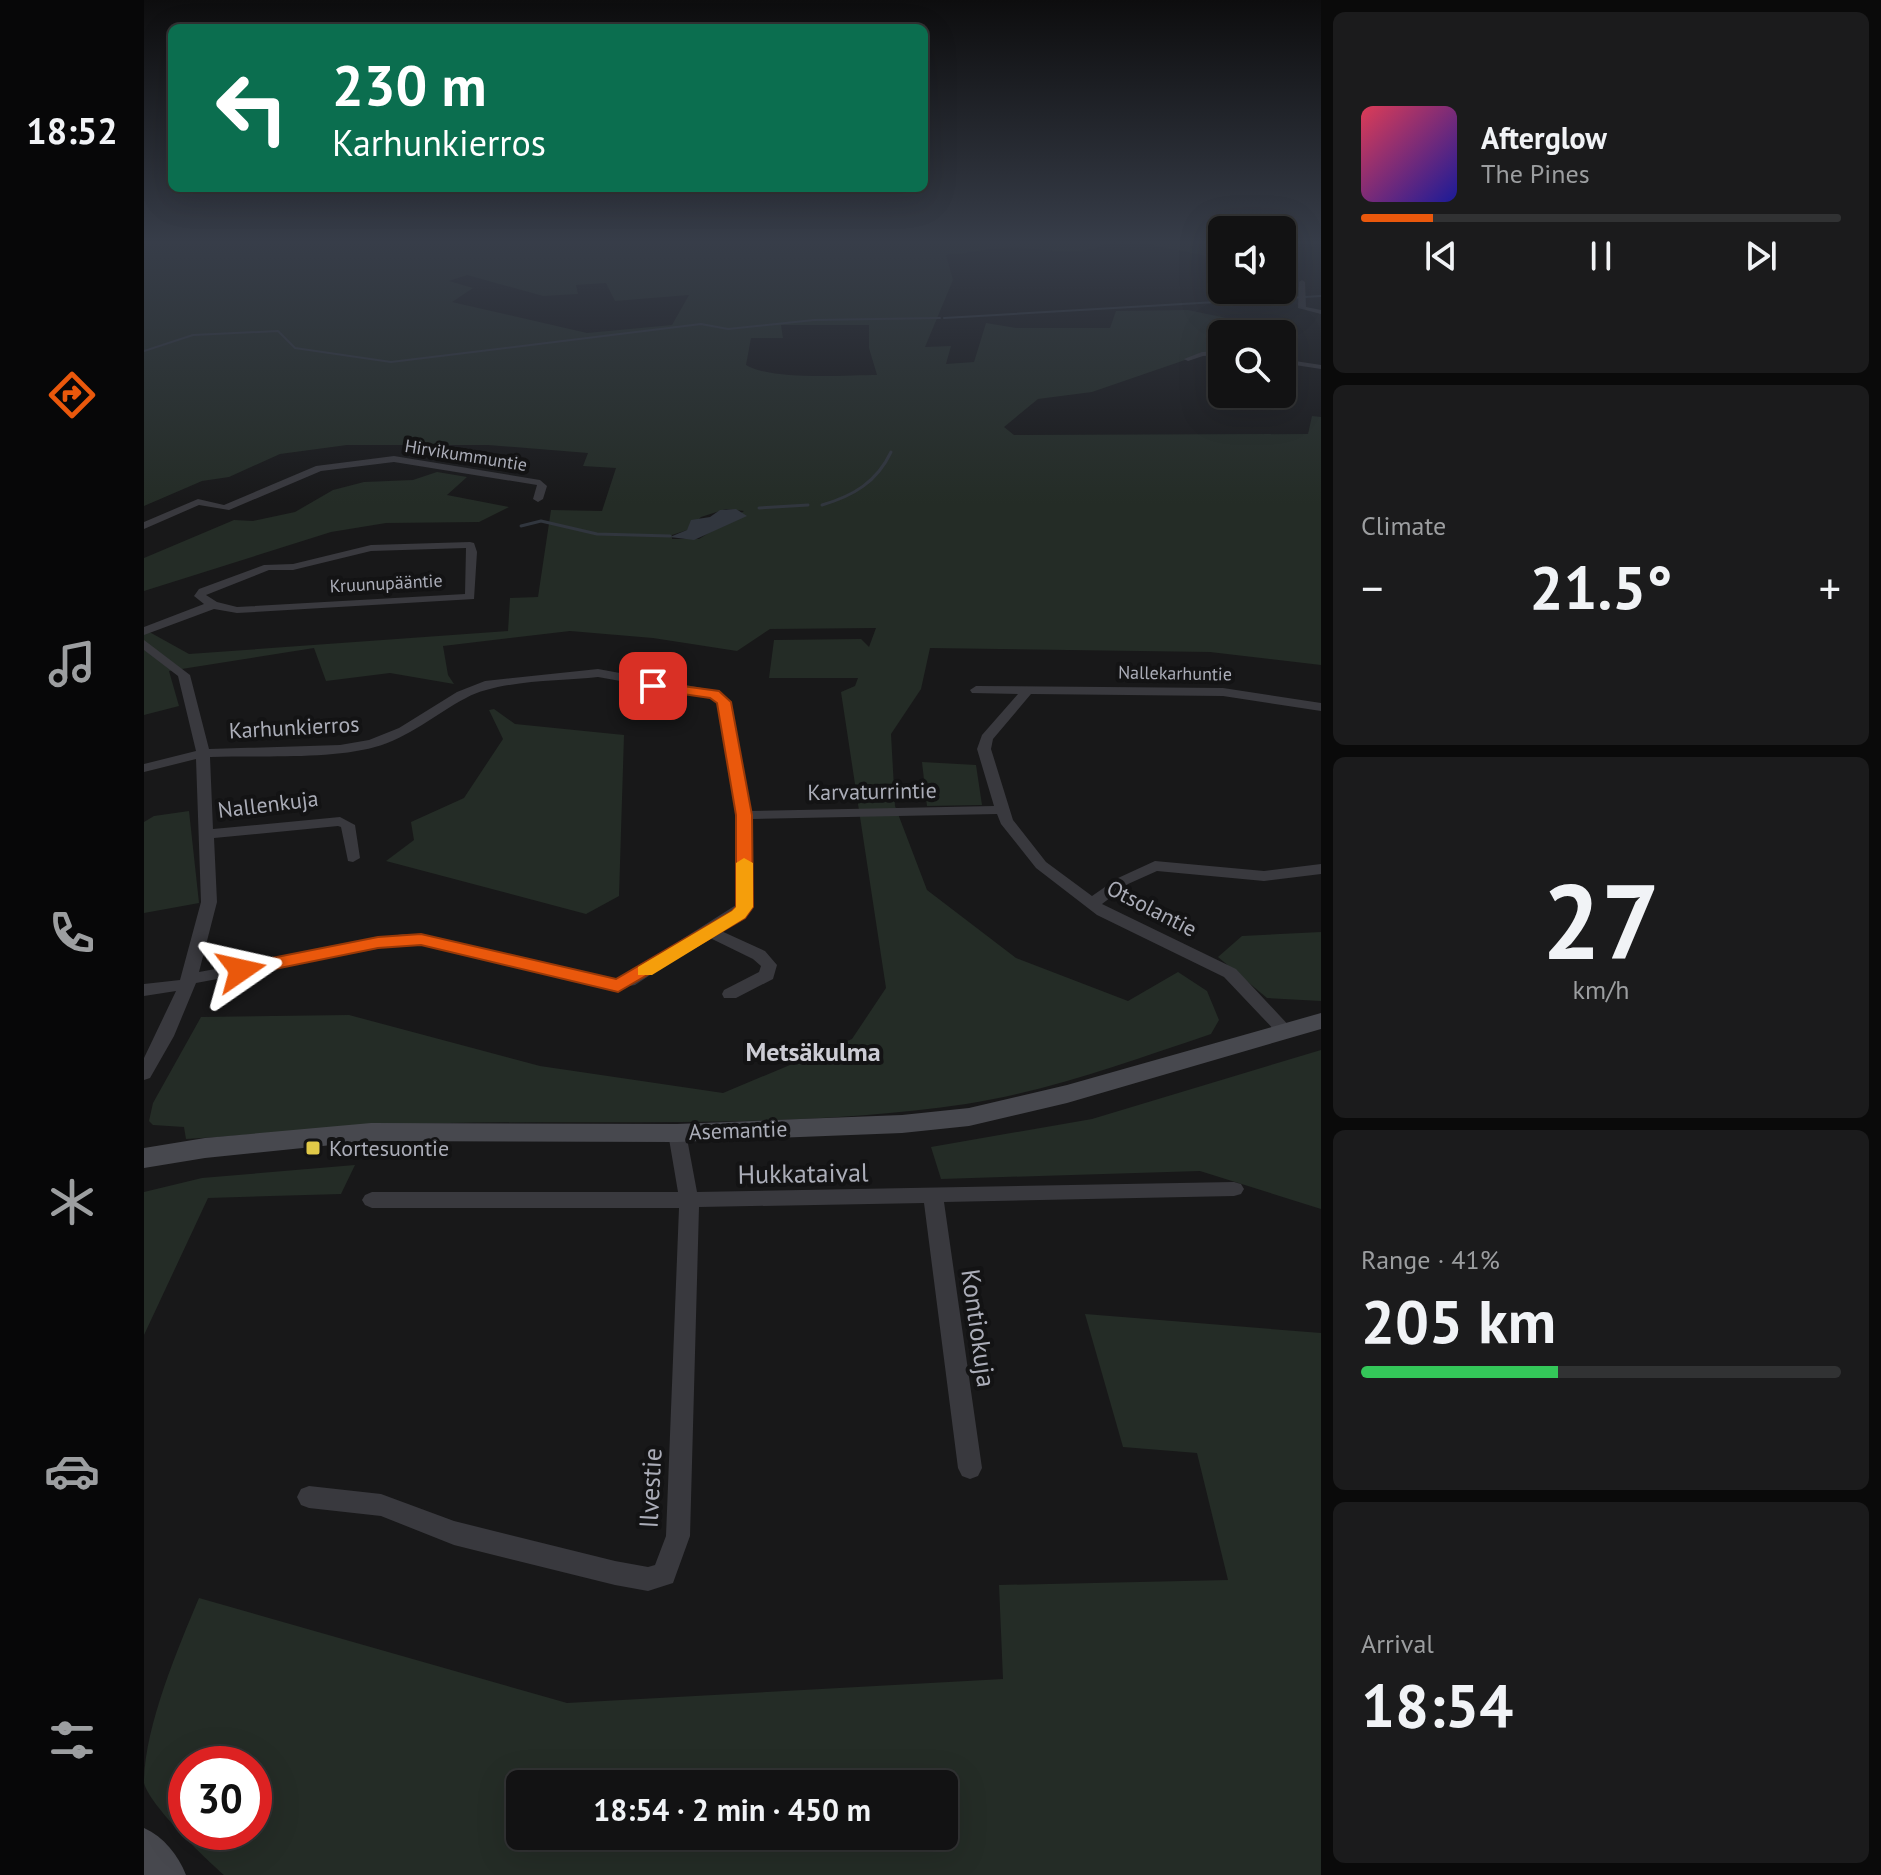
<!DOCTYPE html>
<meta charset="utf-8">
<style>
:root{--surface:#121213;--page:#1b1b1c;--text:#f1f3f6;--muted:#9c9ea0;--line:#313233;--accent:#ea580c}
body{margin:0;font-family:"PT Sans",sans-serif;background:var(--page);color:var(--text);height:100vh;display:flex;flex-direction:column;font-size:30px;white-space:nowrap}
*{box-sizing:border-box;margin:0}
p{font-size:26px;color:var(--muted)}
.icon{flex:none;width:44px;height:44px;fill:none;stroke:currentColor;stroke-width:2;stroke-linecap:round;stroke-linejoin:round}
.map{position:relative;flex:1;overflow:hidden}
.sheet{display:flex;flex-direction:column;gap:12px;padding:12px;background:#0a0a0a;width:560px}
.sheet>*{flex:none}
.guide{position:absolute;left:24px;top:24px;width:760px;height:168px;border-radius:12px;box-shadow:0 8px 32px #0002,0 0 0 2px var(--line);background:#0b6e4f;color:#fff;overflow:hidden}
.buttons{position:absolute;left:1064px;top:216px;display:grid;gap:16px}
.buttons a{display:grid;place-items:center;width:88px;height:88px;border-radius:12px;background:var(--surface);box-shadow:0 8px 32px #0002,0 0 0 2px var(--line);font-size:40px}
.speed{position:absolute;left:24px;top:1746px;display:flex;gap:16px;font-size:40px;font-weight:700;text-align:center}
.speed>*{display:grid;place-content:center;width:104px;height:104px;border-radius:50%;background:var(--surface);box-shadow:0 8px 32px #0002,0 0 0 2px var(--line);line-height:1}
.speed .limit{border:12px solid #d22;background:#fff;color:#111}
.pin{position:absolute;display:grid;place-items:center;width:68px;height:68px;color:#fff;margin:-34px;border-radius:16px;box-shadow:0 4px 12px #0006}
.me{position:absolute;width:88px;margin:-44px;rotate:79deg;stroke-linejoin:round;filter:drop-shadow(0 0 6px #0008)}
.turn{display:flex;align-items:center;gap:28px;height:168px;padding:0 32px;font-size:36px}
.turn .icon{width:104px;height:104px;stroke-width:2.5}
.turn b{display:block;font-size:56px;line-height:68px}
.big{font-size:60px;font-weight:800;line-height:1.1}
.sheet .card{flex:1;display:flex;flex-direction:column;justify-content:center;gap:12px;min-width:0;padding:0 28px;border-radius:12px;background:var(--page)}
.sheet .dial{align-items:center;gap:0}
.dial b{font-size:104px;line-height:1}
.song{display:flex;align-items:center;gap:24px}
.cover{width:96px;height:96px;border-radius:12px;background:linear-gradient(135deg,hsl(350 70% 55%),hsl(240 70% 35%))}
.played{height:8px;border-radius:4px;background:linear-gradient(90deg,var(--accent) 15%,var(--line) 15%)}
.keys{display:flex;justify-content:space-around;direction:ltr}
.heat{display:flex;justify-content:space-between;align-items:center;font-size:44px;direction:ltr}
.charge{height:12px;border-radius:6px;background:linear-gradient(90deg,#34c759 41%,var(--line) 0)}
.trip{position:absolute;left:362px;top:1770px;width:452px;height:80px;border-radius:12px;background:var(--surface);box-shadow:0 8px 32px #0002,0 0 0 2px var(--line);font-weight:800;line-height:80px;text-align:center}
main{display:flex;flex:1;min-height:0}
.dock{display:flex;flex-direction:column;width:144px;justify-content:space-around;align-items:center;background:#070708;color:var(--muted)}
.dock .icon{width:56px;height:56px}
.dock .current{color:var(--accent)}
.dock b{font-size:36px;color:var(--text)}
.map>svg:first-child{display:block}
.green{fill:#242c26;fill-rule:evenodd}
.water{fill:#31363e}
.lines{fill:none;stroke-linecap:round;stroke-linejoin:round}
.stream-far1{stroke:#31363e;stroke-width:2}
.stream{stroke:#31363e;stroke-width:3}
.street{fill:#39393e;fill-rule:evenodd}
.secondary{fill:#47484e;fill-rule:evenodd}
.route{fill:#ea580c;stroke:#983908;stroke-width:2}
.slow{fill:#f59e0b}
.poi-dot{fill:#e1c948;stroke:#131314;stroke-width:3}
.labels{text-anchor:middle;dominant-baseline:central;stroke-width:8;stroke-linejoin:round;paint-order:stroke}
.far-street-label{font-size:18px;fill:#abadb8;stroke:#131314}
.street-label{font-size:22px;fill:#abadb8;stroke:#131314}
.poi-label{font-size:22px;fill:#abadb8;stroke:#131314;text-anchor:start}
.quarter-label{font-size:26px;font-weight:bold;fill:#ccccd4;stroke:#131314}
.near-street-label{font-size:26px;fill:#abadb8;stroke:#131314}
</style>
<main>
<nav class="dock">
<b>18:52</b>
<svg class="icon current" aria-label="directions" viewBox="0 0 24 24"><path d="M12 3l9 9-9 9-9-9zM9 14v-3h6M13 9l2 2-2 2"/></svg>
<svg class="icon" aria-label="music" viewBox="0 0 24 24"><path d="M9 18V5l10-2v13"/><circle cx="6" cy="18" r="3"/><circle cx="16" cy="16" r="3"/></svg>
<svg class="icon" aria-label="phone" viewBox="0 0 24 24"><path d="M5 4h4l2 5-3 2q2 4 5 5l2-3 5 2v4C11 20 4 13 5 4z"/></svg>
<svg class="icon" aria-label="climate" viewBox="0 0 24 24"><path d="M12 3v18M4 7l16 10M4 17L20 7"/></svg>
<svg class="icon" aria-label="car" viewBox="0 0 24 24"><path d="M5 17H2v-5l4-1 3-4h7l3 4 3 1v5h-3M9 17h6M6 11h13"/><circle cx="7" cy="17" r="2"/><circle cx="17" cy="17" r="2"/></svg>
<svg class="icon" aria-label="filters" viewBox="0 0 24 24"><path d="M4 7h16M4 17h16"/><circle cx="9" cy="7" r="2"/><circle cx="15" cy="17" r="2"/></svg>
</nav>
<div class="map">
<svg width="1177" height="1875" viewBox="0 0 1177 1875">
<rect width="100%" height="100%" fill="#181819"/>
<g class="green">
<path d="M0,242H965C938,257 908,250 879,248C854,246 826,253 802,255L809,280L781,347L807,346L802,364L830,362L842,323L872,328H966L972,311L1044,310L1101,322L1088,334H1078V344L1073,349L948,392L894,399L860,427L870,435L1164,434L1168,416L1177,417V665L1066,652L786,648L777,689L747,734L751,806L783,890L872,958L984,1001L1034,972L1063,991L1075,1020L1067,1034C987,1061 905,1091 822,1104C629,1132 435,1117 241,1125C175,1128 108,1135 42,1139L40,1127L9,1125L5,1121L9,1103L57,1017L205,1015L396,1066L579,1093L708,1039L742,988L697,692L711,686L714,678H625L630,640L717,639L725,647L732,628L626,629L593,651L509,638L426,631L299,646L304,675L310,684L246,673L182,681L170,648L25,671L35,706L0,715V629L45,654L364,631L366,598L394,597L407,510L458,511L472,468L439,466L444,453L344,445H203L136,454L85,477L58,481L0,506ZM323,275L399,296L434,294L432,285L462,283L471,301L545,295L528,325L443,333L308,302L329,288L305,281ZM637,325H725V348L733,375C701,375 629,381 602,365L607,338H639ZM582,509L600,511L555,539H528V535L543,530L557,517Z"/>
<path d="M993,242H1078V259Z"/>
<path d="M293,472L323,477L303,495L365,507L335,522L242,523L187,532L0,591V558L90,520L109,521L151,512L189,490L220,482L269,480Z"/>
<path d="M350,709L371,724L480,735L475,896L442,914L242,861L270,840L267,822L320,798L359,739L345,710Z"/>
<path d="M778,762L832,765L838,805L783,806Z"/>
<path d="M45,811L55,903L0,913V822L10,816Z"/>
<path d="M1177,932V1001L1123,998L1074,957L1098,936Z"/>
<path d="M1177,1050V1209L1056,1171L797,1179L787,1147L948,1119Z"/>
<path d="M211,1165L197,1194L64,1198L0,1335V1192L58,1178Z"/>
<path d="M941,1314L1177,1333V1875H80C61,1858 6,1806 0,1783C0,1728 34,1648 55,1598L423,1703L859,1679L855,1585L1084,1580L1053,1453L979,1447ZM42,1764H110V1832H42ZM376,1784H800V1836H376Z"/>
</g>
<path class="water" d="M592,509L603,516L550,540L526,537L543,530L547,520L566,517L576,510Z"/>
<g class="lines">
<g class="stream-far1">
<path d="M800,318L1177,296"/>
<path d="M0,351L49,335L134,331L151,348L247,362L557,324L584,329L670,320L796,318"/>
</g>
<g class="stream">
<path d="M678,505C709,496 733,482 747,452"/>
<path d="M615,508L664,505"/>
<path d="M377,526L397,521L453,534L526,536"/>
</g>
<g class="street">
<path d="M1158,280L1161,282L1162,307L1177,310V314L1154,308L1155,282Z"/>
<path d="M1078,351V355L1059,356L1044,361L1040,359L1058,352Z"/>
<path d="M1138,359L1177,365V369L1138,363Z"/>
<path d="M250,456L396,480L403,486L399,499L394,502L389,499L393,485L250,462L177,471L85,510L55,505L0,529V522L54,499L80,505L172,466Z"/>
<path d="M326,542L330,543L333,552L330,599L93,613L70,609L0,635V627L60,604L50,596L55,589L120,565L149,564L227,545ZM322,548L321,594L93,607L73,602L62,595L125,570H149L227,551Z"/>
<path d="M0,640L46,675L65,749L196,745L225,740L255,728L313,692L341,681L454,669L574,691L586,702L606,811L850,806L833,749L838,735L874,694L828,693L826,690L832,686L1079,688L1177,703V711L1079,696L887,694L849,739L847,749L869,820L902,862L948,896L974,878L1011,861L1120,871L1177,864V874L1120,881L1013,871L984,884L958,904L1092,969L1150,1031L1147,1035H1135L1080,977L953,915L892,868L857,824L853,814L607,819L608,907L575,930L621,951L633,965L629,979L592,998H580L578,994L580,990L615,972L617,966L609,959L564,937L491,985L464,990L277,944H259L52,983L30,1036L6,1078L0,1080V1058L32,991L0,996V984L36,980L57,902L52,759L0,772V764L52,751L34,676L0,650ZM454,677L566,697L574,703L593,815L592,905L480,976L464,980L277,934H259L55,972L73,902L70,838L194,826L197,827L204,861L209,862L216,858L211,825L196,817L69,829L66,757C114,755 185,760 231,747C265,738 291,714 322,698C355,680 416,681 454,677Z"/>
<path d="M533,1126L540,1128L542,1133L553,1192L1090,1182L1097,1184L1100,1189L1097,1194L1090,1196L800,1202L838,1468L834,1476L826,1479L818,1476L814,1468L780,1203L555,1207L546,1536L529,1583L504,1591L471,1585L310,1545L237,1516L165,1508L157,1505L153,1497L157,1489L165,1486L237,1494L310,1521L471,1561L504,1567L511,1565L522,1536L535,1208H228L221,1205L218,1200L221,1195L228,1192H534L524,1133L526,1128Z"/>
</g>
<g class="secondary">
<path d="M1177,1013V1029L923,1103L825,1126L758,1133L533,1142L227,1141L61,1158L0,1168V1148L61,1138L227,1123L533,1124L758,1115L825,1108L923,1085Z"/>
<path d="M0,1828C20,1837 34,1855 42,1875H0Z"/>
</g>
</g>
<linearGradient id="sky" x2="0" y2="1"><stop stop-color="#0d0d0e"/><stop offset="0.48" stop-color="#373d49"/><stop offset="1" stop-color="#373d49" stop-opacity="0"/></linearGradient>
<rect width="1177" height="504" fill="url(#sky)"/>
<path class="route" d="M509,682L575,691L587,702L608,815L609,907L601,918L474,992L277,945L234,948L97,976L90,974L87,970L97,964L234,937L277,934L472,979L588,911L592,907V815L573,703L566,698L504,689V683Z"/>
<path class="slow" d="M600,858L609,863V907L601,918L508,975H494V967L588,911L592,907V863Z"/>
<rect class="poi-dot" x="161" y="1140" width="16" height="16" rx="4"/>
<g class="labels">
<g class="far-street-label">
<text transform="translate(322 455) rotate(9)">Hirvikummuntie</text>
<text transform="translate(242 583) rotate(-3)">Kruunupääntie</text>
<text transform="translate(1031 673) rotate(1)">Nallekarhuntie</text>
</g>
<g class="street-label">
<text transform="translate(150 727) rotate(-3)">Karhunkierros</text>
<text transform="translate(728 791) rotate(-1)">Karvaturrintie</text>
<text transform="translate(124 804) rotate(-7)">Nallenkuja</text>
<text transform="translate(1008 908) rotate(27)">Otsolantie</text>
<text transform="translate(594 1130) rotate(-2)">Asemantie</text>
</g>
<g class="poi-label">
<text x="185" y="1148">Kortesuontie</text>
</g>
<g class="quarter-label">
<text x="669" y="1051">Metsäkulma</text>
</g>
<g class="near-street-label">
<text transform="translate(659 1173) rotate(-1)">Hukkataival</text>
<text transform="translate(835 1328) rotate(82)">Kontiokuja</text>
<text transform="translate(506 1488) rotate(-87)">Ilvestie</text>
</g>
</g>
</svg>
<div class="buttons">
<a><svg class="icon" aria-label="sound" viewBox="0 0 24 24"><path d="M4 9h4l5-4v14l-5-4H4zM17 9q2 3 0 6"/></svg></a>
<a><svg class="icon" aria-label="search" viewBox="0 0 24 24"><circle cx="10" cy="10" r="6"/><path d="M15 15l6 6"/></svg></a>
</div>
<div class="speed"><div class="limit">30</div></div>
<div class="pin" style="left:509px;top:686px;background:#d93025"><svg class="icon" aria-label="arrive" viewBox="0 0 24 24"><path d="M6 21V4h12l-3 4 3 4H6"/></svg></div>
<svg class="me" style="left:97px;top:970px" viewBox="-20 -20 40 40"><path d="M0-17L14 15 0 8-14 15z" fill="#ea580c" stroke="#fff" stroke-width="4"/></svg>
<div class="trip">18:54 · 2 min · 450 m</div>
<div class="guide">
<div class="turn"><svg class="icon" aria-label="left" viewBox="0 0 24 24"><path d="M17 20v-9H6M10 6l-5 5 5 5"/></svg><div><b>230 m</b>Karhunkierros</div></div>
</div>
</div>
<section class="sheet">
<div class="card">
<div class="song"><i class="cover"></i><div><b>Afterglow</b><p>The Pines</p></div></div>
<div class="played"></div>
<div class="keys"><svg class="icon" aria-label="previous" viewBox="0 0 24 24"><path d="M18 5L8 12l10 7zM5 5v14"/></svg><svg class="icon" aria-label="pause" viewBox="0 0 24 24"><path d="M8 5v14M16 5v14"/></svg><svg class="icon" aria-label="next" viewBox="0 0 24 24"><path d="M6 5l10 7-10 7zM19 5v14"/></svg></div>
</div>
<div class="card"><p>Climate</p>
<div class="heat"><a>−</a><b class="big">21.5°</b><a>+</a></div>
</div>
<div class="card dial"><b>27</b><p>km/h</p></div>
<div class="card"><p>Range · 41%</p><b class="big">205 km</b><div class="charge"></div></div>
<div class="card"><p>Arrival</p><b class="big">18:54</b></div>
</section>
</main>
